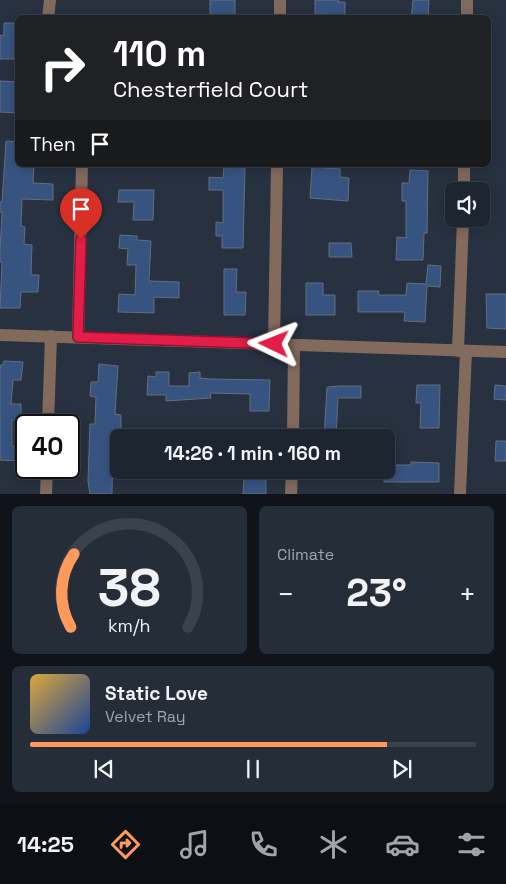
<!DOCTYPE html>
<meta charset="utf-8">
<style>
:root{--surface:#1d2530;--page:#252d38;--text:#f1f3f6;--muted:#a0a5ab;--line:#3b424c;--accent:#ff9a5b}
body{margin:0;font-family:"Space Grotesk",sans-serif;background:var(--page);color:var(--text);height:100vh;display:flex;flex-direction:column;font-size:19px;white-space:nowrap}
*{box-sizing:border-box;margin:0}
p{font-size:16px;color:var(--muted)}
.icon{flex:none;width:28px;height:28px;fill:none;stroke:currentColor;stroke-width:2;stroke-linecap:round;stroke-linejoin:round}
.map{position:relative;height:494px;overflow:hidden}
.drawer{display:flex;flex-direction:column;gap:12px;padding:12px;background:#10141a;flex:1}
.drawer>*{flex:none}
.top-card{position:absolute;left:15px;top:15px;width:476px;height:152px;border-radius:8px;box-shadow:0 2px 12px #0003,0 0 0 1px var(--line);background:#202124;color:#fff;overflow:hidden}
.controls{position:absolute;left:445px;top:182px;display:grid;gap:10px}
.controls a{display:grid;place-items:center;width:45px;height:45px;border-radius:8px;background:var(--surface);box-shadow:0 2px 12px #0003,0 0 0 1px var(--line);font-size:25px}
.speed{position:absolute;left:15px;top:414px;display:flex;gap:10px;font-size:25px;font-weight:700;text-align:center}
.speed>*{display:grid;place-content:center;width:65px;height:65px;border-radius:50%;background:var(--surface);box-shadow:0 2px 12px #0003,0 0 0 1px var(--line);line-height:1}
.speed .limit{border:2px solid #111;border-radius:8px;background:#fff;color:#111}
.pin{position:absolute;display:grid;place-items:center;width:42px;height:42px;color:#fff;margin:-51px -21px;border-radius:50% 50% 50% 0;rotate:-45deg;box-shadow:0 0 5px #0007}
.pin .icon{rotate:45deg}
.me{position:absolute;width:55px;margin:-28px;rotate:272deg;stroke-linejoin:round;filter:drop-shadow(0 0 4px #0008)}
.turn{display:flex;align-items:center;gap:18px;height:105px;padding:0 15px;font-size:22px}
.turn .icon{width:65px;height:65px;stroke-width:2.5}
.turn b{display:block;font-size:35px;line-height:42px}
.then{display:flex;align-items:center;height:48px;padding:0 15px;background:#0003;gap:10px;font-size:19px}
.big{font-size:38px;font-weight:600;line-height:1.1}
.drawer .card{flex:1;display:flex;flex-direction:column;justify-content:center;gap:8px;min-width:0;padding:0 18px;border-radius:8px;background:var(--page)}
.drawer .dial{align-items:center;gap:0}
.dial svg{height:130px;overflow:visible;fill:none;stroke:var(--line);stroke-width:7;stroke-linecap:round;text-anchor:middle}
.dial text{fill:var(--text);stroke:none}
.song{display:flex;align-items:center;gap:15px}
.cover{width:60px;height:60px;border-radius:8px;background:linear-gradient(135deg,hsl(40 70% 55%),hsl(220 70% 35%))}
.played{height:5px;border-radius:2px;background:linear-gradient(90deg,var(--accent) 80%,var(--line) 80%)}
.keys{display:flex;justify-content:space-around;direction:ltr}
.heat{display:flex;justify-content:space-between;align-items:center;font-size:28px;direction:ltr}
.drawer .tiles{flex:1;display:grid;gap:12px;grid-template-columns:1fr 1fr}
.card:last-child{grid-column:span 2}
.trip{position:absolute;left:110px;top:429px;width:285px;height:50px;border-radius:8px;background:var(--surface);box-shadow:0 2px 12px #0003,0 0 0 1px var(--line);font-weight:600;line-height:50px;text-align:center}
.tabs{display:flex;height:80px;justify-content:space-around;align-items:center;background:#0c0f13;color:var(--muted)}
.tabs .icon{width:35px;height:35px}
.tabs .selected{color:var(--accent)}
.tabs b{font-size:22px;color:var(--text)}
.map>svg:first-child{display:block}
.building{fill:#375480;stroke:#636e7f}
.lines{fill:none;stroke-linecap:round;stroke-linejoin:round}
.minor{stroke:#826a5d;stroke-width:12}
.route-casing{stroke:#92132f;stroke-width:12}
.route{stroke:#e11d48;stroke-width:9}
</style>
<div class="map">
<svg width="506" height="494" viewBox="0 0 506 494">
<rect width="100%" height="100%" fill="#273140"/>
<g class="building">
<path d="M210,0H235V18L210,16Z"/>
<path d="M315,0H339L338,2H345V15L315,14Z"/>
<path d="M413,0H429L428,18H411Z"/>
<path d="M4,23H18V59H0V35L4,36Z"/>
<path d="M0,81L18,82V113L0,112Z"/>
<path d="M6,141L18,142V165H34L33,183L53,184V200L22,199L21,226L25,227L24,244L32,245L31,275H39L38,292H21L20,308H0L2,262H0V250L2,212H0V202H2Z"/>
<path d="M224,167L245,168L243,248H222V236H216V222L223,223V190H209V177L223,178Z"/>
<path d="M312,167L340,169V177L349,178L348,201L310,198Z"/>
<path d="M410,170L428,171L427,233H424L423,260H396L397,237L406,238V201H402V183H409Z"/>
<path d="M119,190H154L153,220H133L134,202H118Z"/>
<path d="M120,235L137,236V240L151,241L149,281L179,282V298L154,297V313L118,312L119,294L135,295L136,265H127L128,249L119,248Z"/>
<path d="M329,243H351L352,257H329Z"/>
<path d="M428,265L441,266L440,287L427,286L425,322L404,321L405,312H358V291H379L378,295H406L407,283L426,284Z"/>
<path d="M224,269H237L236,292H246L245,315H224Z"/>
<path d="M306,283H323V295H335V315H306Z"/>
<path d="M486,294H506V329L487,328Z"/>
<path d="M4,361L23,362L21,380H13L11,404H21V420H12V446L20,447V461L0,460V365H3Z"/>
<path d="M99,364L118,366L115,414L121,415V428H117V439H113L112,494H90L88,481L90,424H95L96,397L90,396L91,382H98Z"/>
<path d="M156,372H169V386H189V373L200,372V378L210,379L270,380L269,411H250V394L210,393L211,398L166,401V395H147L148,376L156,377Z"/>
<path d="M417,385H440L439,428H420L421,403H416Z"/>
<path d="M495,385L506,386V400L494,399Z"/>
<path d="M340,386H361V398H338L336,438H324L327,387Z"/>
<path d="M496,441H506V461H495Z"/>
<path d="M411,462L439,463V482H384L386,465H411Z"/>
<path d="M244,477L266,478V494H243Z"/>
</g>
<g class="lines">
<g class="minor">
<path d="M48,18L50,0"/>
<path d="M280,18V0"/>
<path d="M467,18V0"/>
<path d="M464,191V165"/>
<path d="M0,335L506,352"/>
<path d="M78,337L82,165"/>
<path d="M274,344L277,165"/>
<path d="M458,351L463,219"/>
<path d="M48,425L51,336"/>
<path d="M293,438L294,345"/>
<path d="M46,494L47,468"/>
<path d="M291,494L292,470"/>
<path d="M460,494L466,351"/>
</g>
</g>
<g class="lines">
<defs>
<path id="route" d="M81,239L78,337L274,344"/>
</defs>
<use href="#route" class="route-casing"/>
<use href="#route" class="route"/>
</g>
</svg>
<div class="controls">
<a><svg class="icon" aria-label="sound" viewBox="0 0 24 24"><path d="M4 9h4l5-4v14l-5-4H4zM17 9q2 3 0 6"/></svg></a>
</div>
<div class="speed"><div class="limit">40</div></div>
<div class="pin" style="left:81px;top:239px;background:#d93025"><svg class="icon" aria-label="arrive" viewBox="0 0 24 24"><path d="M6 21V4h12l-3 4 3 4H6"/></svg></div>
<svg class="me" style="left:274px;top:344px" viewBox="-20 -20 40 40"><path d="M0-17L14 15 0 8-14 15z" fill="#e11d48" stroke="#fff" stroke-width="4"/></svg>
<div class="trip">14:26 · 1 min · 160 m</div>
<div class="top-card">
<div class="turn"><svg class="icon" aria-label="right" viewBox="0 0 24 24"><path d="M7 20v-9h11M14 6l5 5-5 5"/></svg><div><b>110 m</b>Chesterfield Court</div></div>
<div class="then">Then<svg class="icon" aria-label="arrive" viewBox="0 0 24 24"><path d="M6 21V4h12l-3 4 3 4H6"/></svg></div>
</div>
</div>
<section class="drawer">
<div class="tiles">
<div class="card dial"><svg viewBox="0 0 100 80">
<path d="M14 69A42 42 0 1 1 86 69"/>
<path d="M14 69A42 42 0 0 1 16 24" stroke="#ff9a5b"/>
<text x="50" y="56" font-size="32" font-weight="700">38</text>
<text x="50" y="72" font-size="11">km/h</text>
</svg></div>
<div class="card"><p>Climate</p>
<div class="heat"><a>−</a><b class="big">23°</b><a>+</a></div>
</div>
<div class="card">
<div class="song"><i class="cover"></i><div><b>Static Love</b><p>Velvet Ray</p></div></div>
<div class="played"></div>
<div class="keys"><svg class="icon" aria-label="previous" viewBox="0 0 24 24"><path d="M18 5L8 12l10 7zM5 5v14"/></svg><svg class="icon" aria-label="pause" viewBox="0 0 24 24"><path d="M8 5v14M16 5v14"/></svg><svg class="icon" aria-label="next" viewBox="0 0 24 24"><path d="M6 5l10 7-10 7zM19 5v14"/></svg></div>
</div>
</div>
</section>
<nav class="tabs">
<b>14:25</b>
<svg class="icon selected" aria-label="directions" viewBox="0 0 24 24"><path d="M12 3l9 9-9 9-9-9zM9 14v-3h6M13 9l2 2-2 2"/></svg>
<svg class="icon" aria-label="music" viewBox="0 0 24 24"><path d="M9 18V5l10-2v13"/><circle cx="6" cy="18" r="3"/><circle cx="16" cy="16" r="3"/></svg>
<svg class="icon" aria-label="phone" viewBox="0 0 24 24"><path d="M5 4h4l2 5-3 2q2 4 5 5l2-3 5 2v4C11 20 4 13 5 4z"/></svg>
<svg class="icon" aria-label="climate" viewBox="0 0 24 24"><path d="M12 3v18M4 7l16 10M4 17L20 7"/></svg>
<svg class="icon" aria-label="car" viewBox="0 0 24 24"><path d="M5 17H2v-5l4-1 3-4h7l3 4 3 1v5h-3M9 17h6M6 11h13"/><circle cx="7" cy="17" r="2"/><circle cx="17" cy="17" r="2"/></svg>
<svg class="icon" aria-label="filters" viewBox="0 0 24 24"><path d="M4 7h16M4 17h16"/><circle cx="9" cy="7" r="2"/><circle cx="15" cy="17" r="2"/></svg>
</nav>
